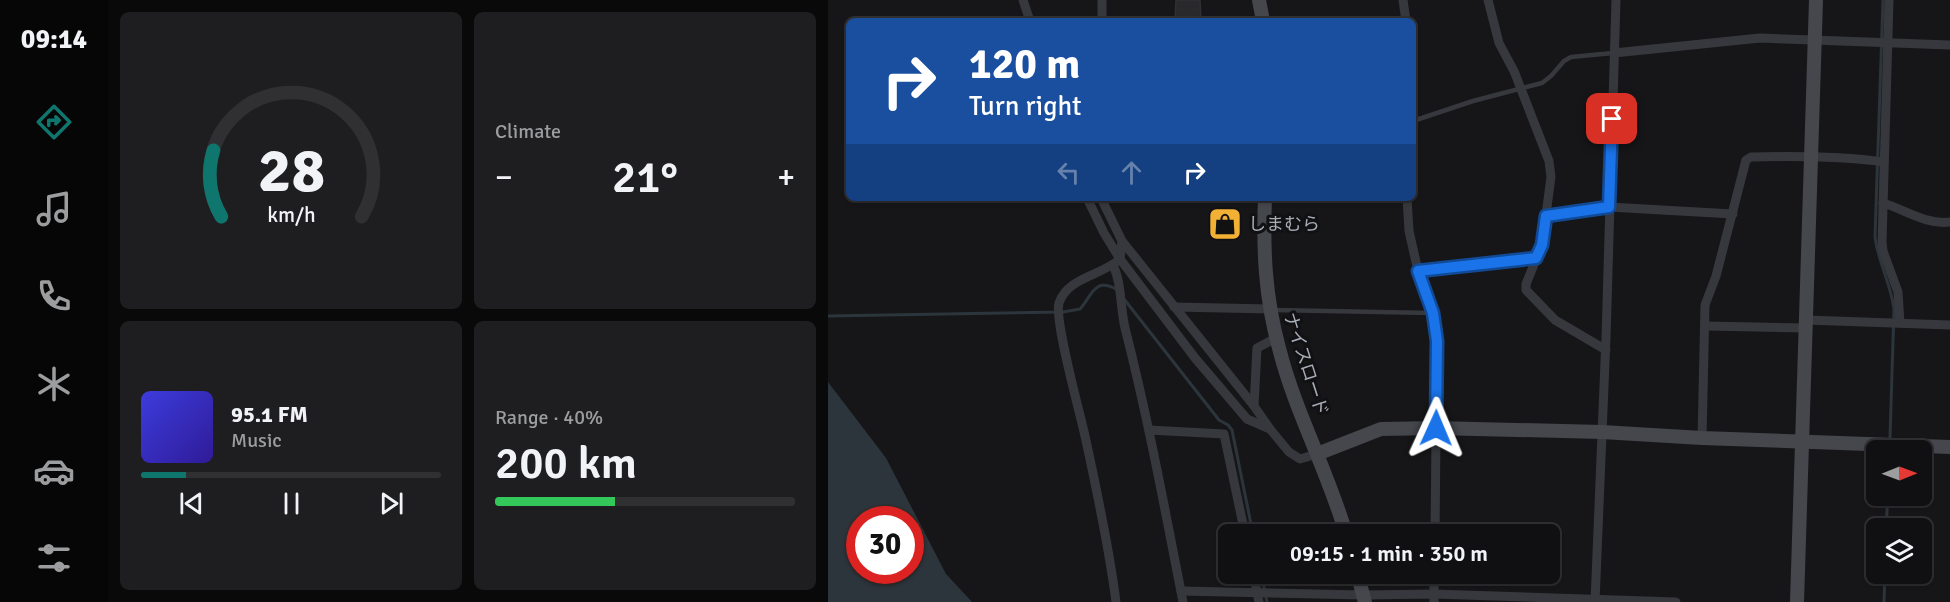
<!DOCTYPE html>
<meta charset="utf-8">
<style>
:root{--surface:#101012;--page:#1e1e20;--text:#f1f3f6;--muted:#9c9d9f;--line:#303032;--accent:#0f766e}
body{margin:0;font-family:Signika,"Noto Sans JP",sans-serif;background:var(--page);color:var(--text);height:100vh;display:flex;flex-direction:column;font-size:22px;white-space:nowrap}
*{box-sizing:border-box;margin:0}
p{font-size:20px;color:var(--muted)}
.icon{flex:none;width:33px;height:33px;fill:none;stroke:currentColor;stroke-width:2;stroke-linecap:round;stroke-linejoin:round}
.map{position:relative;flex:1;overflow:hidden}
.panel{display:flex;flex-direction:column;gap:12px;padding:12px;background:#09090a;width:720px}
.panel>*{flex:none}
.top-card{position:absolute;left:18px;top:18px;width:570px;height:183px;border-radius:9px;box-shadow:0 2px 4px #0004,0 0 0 2px var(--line);background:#1a4fa0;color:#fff;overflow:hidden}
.needle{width:39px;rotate:89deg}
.controls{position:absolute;left:1038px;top:440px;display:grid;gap:12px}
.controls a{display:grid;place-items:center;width:66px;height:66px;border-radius:9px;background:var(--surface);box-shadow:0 2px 4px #0004,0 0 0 2px var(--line);font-size:30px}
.speed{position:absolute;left:18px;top:506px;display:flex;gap:12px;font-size:30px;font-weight:700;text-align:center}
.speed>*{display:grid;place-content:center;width:78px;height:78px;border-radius:50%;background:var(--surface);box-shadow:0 2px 4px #0004,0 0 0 2px var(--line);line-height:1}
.speed .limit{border:9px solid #d22;background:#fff;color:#111}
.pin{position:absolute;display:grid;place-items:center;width:51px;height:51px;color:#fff;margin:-26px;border-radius:12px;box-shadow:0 3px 9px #0006}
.me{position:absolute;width:66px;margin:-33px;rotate:1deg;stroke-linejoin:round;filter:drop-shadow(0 0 4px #0008)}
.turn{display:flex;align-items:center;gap:21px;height:126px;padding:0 24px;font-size:27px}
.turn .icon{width:78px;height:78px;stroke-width:2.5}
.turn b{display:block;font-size:42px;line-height:51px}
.lanes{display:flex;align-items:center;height:57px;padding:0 24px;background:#0003;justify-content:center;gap:30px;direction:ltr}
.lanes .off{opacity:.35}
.big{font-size:45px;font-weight:600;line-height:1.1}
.panel .tile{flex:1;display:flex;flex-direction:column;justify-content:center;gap:9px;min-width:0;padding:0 21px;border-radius:9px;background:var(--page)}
.panel .dial{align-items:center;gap:0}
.dial svg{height:156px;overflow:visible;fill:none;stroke:var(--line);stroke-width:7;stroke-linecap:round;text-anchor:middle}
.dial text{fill:var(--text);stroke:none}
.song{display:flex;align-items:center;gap:18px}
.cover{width:72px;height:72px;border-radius:9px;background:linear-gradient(135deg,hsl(240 70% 55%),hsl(250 70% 35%))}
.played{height:6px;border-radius:3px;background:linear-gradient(90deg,var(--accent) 15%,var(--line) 15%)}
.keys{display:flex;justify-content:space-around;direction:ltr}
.heat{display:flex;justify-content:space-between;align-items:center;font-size:33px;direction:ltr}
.charge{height:9px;border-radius:4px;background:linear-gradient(90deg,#34c759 40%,var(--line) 0)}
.panel .tiles{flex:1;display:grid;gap:12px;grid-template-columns:repeat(2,1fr)}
.trip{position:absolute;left:390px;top:524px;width:342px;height:60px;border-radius:9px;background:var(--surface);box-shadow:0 2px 4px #0004,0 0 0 2px var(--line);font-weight:600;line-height:60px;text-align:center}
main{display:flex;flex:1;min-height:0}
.tab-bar{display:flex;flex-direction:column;width:108px;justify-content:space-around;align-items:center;background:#060607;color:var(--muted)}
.tab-bar .icon{width:42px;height:42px}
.tab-bar .on{color:var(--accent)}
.tab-bar b{font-size:27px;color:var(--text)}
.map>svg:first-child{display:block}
.water{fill:#2c353c;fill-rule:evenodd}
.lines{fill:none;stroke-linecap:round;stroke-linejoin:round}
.stream{stroke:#2c353c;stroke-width:3}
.building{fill:#29292c;stroke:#303034;stroke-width:1.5}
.lane{stroke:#37383d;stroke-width:4.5}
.street{stroke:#37383d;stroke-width:9}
.secondary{stroke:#45474d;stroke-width:14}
.route-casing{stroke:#114b97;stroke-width:15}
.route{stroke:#1a73e8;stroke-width:10}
.labels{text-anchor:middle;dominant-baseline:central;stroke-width:6;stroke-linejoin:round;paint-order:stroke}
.poi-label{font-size:18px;fill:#a8adb8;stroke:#111113;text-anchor:start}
.street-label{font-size:18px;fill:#a8adb8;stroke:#111113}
</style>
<main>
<nav class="tab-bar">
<b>09:14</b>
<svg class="icon on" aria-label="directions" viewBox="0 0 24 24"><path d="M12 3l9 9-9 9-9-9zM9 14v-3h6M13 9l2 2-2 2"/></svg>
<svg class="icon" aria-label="music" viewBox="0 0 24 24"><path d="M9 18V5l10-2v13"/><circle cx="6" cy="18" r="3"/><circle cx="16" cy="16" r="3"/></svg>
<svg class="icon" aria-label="phone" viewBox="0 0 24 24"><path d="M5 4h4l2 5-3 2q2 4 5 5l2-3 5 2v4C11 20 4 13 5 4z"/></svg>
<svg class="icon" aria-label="climate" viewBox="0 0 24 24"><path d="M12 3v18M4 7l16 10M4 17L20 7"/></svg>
<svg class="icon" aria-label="car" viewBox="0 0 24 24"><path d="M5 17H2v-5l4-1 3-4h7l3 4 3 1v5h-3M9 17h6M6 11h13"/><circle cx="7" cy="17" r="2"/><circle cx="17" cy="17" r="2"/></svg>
<svg class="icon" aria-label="filters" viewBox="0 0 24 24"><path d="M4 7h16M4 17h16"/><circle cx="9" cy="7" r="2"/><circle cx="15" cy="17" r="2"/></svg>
</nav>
<section class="panel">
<div class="tiles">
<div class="tile dial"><svg viewBox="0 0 100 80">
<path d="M14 69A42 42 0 1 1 86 69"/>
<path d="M14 69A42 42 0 0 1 10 35" stroke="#0f766e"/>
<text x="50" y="56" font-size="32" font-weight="700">28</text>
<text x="50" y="72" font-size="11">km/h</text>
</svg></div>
<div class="tile"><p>Climate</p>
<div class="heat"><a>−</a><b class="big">21°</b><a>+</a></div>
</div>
<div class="tile">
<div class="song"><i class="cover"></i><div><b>95.1 FM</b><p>Music</p></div></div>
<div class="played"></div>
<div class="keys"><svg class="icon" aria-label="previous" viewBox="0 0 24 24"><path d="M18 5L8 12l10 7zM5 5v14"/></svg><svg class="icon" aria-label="pause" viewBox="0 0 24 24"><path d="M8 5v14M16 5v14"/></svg><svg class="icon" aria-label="next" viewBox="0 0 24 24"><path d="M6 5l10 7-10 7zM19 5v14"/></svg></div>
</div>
<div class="tile"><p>Range · 40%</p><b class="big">200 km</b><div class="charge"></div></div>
</div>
</section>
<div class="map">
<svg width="1122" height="602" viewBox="0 0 1122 602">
<rect width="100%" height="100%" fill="#161618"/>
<path class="water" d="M0,382L58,458L118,574L144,602H0ZM32,519H82V570H32Z"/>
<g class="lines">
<g class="stream">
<path d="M1055,0L1047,237C1050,262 1063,284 1066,309L1062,437"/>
<path d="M296,299L391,420L400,425L404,430L425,534"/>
<path d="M0,316L235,312L252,309C264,296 266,277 288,289"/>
<path d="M1058,528L1060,495"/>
<path d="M433,573L439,602"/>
<path d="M1056,602L1057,573"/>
</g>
</g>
<path class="building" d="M348,0H372L373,21H347Z"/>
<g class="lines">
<g class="lane">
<path d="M585,121L645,101L714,83L723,76L736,61L743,57L785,53"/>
<path d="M718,216L781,207"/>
<path d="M445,310L604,313"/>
</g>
<g class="street">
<path d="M195,0L202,21"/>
<path d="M575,0L578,21"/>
<path d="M660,0L671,43L686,71L721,161L723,177L714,245L698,284V290L727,320L778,350"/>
<path d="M1061,0L1054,242L1055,251L1070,292L1072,323"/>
<path d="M274,21V0"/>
<path d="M786,53L932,38L1122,45"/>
<path d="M259,198L276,233L292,259L367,358L419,419L442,429L461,452L472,459L489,454"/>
<path d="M273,198L294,241L292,259C273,276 240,277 231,303C226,320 252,413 257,436C269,491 281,547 288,602"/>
<path d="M579,198L581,231L590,271L605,313L609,341L607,534"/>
<path d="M1055,203C1078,210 1098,225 1122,222"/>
<path d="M781,207L905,214"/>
<path d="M294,241L426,406L442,429"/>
<path d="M285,265C294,284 292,307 297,328C320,418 337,510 355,602"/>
<path d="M590,271L708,258"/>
<path d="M346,307L442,309"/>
<path d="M978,320L1122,325"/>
<path d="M878,326L978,328"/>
<path d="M426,406L429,348L448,338"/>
<path d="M321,430L396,434L417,534"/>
<path d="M874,438L877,305L888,276L918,160L923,157C968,156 1011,156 1056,162"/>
<path d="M425,573L431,602"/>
<path d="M353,591L535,595L606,594L848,602"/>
<path d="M606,602V573"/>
<path d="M767,602L778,338L788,0"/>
</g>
<g class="secondary">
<path d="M431,0L435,21"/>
<path d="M437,198C435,250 437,297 451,348C467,412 500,471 518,534"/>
<path d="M489,454L553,429L608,428L774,432L874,438L1122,447"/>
<path d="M529,573L537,602"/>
<path d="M969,602L988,0"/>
</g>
</g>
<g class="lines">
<defs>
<path id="route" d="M608,428L609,341L605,313L590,271L708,258L714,245L718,216L781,207L784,119"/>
</defs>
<use href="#route" class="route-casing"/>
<use href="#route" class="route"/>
</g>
<defs>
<symbol id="shop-square" viewBox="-11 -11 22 22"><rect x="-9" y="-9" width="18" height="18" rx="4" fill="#f2b134" stroke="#111113"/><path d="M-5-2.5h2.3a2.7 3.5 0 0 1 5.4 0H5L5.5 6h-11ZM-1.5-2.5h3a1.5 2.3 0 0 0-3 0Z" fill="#111"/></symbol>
</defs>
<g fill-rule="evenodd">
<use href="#shop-square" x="378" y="205" width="38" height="38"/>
</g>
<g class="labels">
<g class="poi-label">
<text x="420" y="224">しまむら</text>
</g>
<g class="street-label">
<text transform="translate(478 364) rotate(72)">ナイスロード</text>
</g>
</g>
</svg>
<div class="controls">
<a><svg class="needle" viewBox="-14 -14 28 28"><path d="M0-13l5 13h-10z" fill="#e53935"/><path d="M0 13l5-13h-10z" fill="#9c9d9f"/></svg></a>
<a><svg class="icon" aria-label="layers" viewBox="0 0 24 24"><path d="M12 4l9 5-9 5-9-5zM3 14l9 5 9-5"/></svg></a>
</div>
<div class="speed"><div class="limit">30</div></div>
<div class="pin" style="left:784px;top:119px;background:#d93025"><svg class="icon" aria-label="arrive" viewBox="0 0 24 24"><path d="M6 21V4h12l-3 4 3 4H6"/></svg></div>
<svg class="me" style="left:608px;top:428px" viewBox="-20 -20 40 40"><path d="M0-17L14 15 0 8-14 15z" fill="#1a73e8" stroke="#fff" stroke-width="4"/></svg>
<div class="trip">09:15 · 1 min · 350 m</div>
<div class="top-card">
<div class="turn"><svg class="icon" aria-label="right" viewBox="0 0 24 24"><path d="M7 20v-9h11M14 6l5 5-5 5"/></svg><div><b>120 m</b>Turn right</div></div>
<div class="lanes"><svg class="icon off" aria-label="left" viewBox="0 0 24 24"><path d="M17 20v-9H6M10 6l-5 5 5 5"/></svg><svg class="icon off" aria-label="ahead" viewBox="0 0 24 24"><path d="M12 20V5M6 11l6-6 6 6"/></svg><svg class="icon" aria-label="right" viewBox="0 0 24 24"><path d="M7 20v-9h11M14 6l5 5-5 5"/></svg></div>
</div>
</div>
</main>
